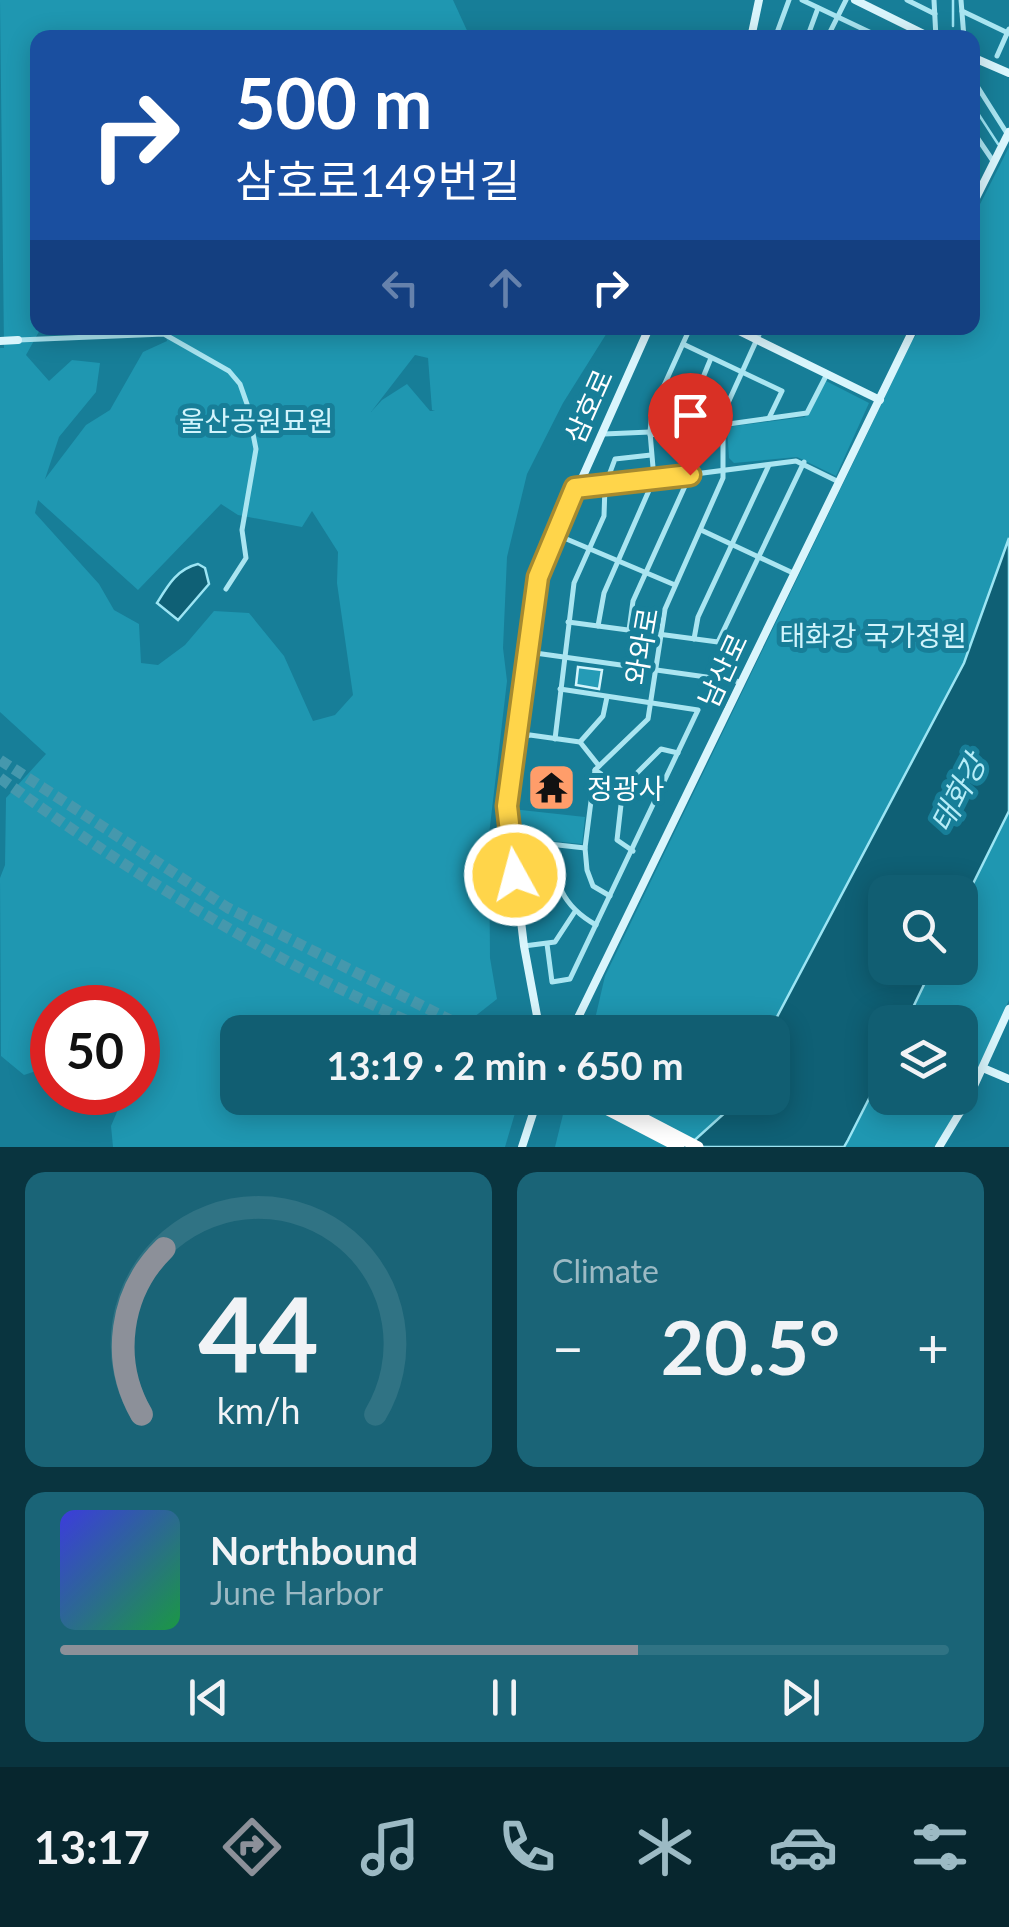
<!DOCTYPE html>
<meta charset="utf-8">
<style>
:root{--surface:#115e72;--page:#1a6477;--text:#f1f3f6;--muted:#9cbac4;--line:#307384;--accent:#8c9099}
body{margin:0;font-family:Lato,"Noto Sans KR",sans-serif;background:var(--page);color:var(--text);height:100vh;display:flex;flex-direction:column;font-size:38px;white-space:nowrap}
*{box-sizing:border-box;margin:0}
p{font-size:32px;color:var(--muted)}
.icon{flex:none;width:55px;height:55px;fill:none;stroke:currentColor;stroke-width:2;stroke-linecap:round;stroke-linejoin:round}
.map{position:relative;height:1147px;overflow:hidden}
.details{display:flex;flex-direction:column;gap:25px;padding:25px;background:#09343f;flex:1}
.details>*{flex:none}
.banner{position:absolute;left:30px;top:30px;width:950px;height:305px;border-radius:20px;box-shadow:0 5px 25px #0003;background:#1a4fa0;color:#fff;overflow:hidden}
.buttons{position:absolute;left:868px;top:875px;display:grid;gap:20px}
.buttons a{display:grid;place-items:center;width:110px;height:110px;border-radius:20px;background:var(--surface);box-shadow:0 5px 25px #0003;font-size:50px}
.speed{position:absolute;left:30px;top:985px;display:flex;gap:20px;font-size:50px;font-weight:700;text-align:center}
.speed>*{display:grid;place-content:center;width:130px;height:130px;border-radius:50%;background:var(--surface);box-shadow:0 5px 25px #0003;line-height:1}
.speed .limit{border:15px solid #d22;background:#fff;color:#111}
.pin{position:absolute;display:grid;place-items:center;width:85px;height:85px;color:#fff;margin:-102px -42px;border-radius:50% 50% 50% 0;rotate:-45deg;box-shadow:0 0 10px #0007}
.pin .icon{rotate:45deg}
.me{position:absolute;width:110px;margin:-55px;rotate:353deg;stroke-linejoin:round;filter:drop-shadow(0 0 8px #0008)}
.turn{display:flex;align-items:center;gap:35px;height:210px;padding:0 40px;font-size:45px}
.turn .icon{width:130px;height:130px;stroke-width:2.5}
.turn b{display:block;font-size:70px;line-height:85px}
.lanes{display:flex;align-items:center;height:95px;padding:0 40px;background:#0003;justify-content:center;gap:50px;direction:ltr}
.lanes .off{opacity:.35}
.big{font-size:75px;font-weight:700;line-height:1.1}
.details .widget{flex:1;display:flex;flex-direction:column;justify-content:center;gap:15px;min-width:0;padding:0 35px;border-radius:20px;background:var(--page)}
.details .dial{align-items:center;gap:0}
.dial svg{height:260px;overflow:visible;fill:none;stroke:var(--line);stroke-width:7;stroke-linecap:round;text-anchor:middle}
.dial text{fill:var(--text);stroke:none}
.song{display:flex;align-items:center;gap:30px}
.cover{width:120px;height:120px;border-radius:15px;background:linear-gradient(135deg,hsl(240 70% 55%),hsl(140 70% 35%))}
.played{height:10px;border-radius:5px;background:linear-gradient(90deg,var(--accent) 65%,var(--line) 65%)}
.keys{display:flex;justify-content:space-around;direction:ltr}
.heat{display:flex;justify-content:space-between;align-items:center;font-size:55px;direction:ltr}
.details .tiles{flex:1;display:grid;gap:25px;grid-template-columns:1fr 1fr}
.widget:last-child{grid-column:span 2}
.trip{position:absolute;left:220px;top:1015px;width:570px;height:100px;border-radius:20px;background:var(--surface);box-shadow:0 5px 25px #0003;font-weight:700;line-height:100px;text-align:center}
.dock{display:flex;height:160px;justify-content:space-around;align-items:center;background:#07262e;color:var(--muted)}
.dock .icon{width:70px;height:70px}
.dock .current{color:var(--accent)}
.dock b{font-size:45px;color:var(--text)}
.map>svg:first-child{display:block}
.green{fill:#1f97b1;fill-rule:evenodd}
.water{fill:#0f6075;stroke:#9ce5f4;stroke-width:2.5}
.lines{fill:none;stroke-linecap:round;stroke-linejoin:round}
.stream{stroke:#9ce5f4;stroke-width:2.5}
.building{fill:#259bb6;stroke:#d1f4fc;stroke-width:2.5}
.highway-tunnel{stroke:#4598ad;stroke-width:11;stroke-dasharray:11 5.5;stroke-linecap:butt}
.street{stroke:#aae5f1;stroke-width:5}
.secondary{stroke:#d9f5fc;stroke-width:8}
.highway{stroke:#fff;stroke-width:11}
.route-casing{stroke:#a68a30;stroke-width:25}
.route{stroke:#ffd54a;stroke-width:18}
.labels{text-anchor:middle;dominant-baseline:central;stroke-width:10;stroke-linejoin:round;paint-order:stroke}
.street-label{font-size:28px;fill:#fff;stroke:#177e98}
.park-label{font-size:28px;fill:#d1f4fc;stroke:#177e98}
.poi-label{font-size:28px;fill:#fff;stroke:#177e98;text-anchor:start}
.water-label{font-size:30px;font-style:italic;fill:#b6edf8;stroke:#177e98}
</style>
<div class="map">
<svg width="1009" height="1147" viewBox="0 0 1009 1147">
<rect width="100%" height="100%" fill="#177e98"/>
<g class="green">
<path d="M0,0H453L470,37L38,38V328H41L26,355L49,381L72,360L100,363L96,392L59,437L45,479L86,425L110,410L143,352L167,341L164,328H610L563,403L527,474L507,557L503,648L507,681L489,835L490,958L497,999L455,1032H238V1098H493L518,1103L505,1147H113L111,1126L125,1093L138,1092V1008H52V1061L48,1067L24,1075L1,1056L0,878L5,865L6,798L46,754L0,712V348H4ZM415,355L428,358L432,410L435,411H430L407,384L382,400L371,412ZM38,500L138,590L221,504L238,515L302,527L312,511L338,552L337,583L353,695L335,715L313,721L284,656L249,613L214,611L185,645L158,665L141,663L139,624L114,610L99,584L35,513Z"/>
<path d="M1009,147V541L964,663L769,1032H592L605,976L912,341L921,328H972L973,218Z"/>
<path d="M826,381L869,403L836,476L797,457L734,463L729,458L727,427L805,417Z"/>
<path d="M512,809L585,817L582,844L513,837Z"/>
<path d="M1009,811V1000L966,1096L937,1147H844L885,1067V1098H960V1022H906L932,968H960V910Z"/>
<path d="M567,1098H734L728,1110L686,1147H555Z"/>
</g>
<g class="water">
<path d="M1009,538V811L960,910V892H885V968H932L906,1022H885V1067L848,1140L844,1147H687L728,1110L734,1098H772V1032H769L964,663Z"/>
<path d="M198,564L205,568L209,584L178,620L157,603C168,585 177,569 198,564Z"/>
</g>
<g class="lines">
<g class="stream">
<path d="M953,0V26"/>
<path d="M972,104L998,144"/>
</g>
</g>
<path class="building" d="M578,667L602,670L599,689L576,685Z"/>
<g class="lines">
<g class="highway-tunnel">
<path d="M0,760L228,908L474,1032"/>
<path d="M0,778C135,877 279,965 432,1032"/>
</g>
<g class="street">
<path d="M802,0L882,38"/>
<path d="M907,0L935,14"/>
<path d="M934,0L936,38"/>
<path d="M961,0L964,38"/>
<path d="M962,11L1008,33"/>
<path d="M775,38L789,0"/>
<path d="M807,38L818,8"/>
<path d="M827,38L846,0"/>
<path d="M997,56L1009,29"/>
<path d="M972,78L1008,135"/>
<path d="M972,130L993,161"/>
<path d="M18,340L164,334L229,371L240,384L247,404L256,449L242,530L246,558L226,589"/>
<path d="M683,344L782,391L769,418"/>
<path d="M604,434L650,432"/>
<path d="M650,435L807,413L827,374"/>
<path d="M578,489L796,461L839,482"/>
<path d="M701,530L793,573"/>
<path d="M557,535L675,585"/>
<path d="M568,622L718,642L804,462"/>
<path d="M598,626L604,593L654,479L650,432L652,412L690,328"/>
<path d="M629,630L633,601L690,475L688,414L711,358"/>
<path d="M694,639L698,617L769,465"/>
<path d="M528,652L742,682"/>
<path d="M516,739L530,735L580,742L603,716L607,697"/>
<path d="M555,739L574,583L604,516L605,486L615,459L651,455"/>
<path d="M580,742L599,766"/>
<path d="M595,770L622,787"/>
<path d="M513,840L585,848"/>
<path d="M552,844C555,883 561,905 596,925"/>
<path d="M633,851L617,840L623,787L661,749L678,753"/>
<path d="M610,896L593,886L587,870L585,848L595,770L648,719L665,609L723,478V414L762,328"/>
<path d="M547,944L552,982L570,979L698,710L560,689"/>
<path d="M524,946L555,942L574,913"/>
</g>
<g class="secondary">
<path d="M855,0L932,38"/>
<path d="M751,38L759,0"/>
<path d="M972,57L1009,73"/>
<path d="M972,206L1009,132"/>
<path d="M733,328L880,400"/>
<path d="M0,341L18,340"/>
<path d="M540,1032L524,946L507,805L538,577L649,328"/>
<path d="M571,1032L914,328"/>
<path d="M983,1068L1009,1079"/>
<path d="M522,1147L538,1098"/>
<path d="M939,1147L968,1099L1009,1009"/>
</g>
<g class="highway">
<path d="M585,1098L679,1147"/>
<path d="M604,1098L698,1147"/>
</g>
</g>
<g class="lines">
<defs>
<path id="route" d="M515,875L507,806L538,577L575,488L690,475"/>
</defs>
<use href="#route" class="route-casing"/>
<use href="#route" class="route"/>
</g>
<defs>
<symbol id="temple-square" viewBox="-11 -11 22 22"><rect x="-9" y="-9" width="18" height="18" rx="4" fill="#ff9d6a" stroke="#177e98"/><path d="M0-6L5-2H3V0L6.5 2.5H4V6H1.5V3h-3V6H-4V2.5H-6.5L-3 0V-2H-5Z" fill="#111"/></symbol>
</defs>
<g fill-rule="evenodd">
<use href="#temple-square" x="524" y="760" width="55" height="55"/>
</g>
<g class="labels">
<g class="street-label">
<text transform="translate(588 406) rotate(-66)">삼호로</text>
<text transform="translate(641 646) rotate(-80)">와와로</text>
<text transform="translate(722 670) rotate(-65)">남산로</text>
</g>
<g class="park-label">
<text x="256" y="420">울산공원묘원</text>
<text x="873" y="635">태화강 국가정원</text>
</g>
<g class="poi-label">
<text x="587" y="788">정광사</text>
</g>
<g class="water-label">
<text transform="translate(957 793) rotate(-62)">태화강</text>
</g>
</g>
</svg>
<div class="buttons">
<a><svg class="icon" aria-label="search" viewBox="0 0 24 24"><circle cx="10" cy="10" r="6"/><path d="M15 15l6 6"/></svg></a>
<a><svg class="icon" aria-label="layers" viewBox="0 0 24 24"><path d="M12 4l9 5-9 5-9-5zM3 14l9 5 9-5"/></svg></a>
</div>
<div class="speed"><div class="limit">50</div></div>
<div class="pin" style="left:690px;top:475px;background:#d93025"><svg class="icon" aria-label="arrive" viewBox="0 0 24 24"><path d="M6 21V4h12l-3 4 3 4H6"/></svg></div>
<svg class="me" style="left:515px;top:875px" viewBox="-20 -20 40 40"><circle r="17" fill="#ffd54a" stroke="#fff" stroke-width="3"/><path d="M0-11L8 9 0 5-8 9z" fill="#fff"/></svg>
<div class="trip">13:19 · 2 min · 650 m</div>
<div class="banner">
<div class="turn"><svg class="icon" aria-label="right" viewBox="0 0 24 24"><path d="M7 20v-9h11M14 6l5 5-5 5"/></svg><div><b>500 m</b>삼호로149번길</div></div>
<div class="lanes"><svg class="icon off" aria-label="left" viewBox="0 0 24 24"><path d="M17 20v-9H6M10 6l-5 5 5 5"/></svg><svg class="icon off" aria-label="ahead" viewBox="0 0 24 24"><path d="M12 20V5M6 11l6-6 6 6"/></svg><svg class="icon" aria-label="right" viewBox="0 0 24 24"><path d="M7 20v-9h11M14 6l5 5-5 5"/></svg></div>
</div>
</div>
<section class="details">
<div class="tiles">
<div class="widget dial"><svg viewBox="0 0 100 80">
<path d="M14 69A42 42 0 1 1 86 69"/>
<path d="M14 69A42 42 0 0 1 21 18" stroke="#8c9099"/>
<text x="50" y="56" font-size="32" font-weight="700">44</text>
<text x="50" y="72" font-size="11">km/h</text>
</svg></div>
<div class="widget"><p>Climate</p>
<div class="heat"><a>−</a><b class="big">20.5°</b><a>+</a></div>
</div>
<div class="widget">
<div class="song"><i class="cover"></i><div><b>Northbound</b><p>June Harbor</p></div></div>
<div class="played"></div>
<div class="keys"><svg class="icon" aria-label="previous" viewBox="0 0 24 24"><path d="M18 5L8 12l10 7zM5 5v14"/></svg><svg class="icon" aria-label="pause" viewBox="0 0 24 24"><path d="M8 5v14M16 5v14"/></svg><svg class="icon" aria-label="next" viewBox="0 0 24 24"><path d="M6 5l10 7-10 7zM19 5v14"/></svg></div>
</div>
</div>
</section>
<nav class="dock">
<b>13:17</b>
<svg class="icon current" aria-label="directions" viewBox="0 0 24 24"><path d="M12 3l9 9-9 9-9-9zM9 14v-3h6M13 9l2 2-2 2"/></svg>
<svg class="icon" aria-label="music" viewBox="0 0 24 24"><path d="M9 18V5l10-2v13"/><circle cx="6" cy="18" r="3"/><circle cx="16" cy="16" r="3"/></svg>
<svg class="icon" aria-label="phone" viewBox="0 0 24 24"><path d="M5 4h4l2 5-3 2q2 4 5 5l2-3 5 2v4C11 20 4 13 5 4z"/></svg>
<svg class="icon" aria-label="climate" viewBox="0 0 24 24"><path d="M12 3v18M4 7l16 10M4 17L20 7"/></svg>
<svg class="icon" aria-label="car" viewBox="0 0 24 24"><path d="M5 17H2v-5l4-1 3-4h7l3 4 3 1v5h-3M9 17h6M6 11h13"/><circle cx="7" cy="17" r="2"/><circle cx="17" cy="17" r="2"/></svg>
<svg class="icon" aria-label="filters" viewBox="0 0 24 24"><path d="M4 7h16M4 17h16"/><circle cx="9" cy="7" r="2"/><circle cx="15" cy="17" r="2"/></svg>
</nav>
